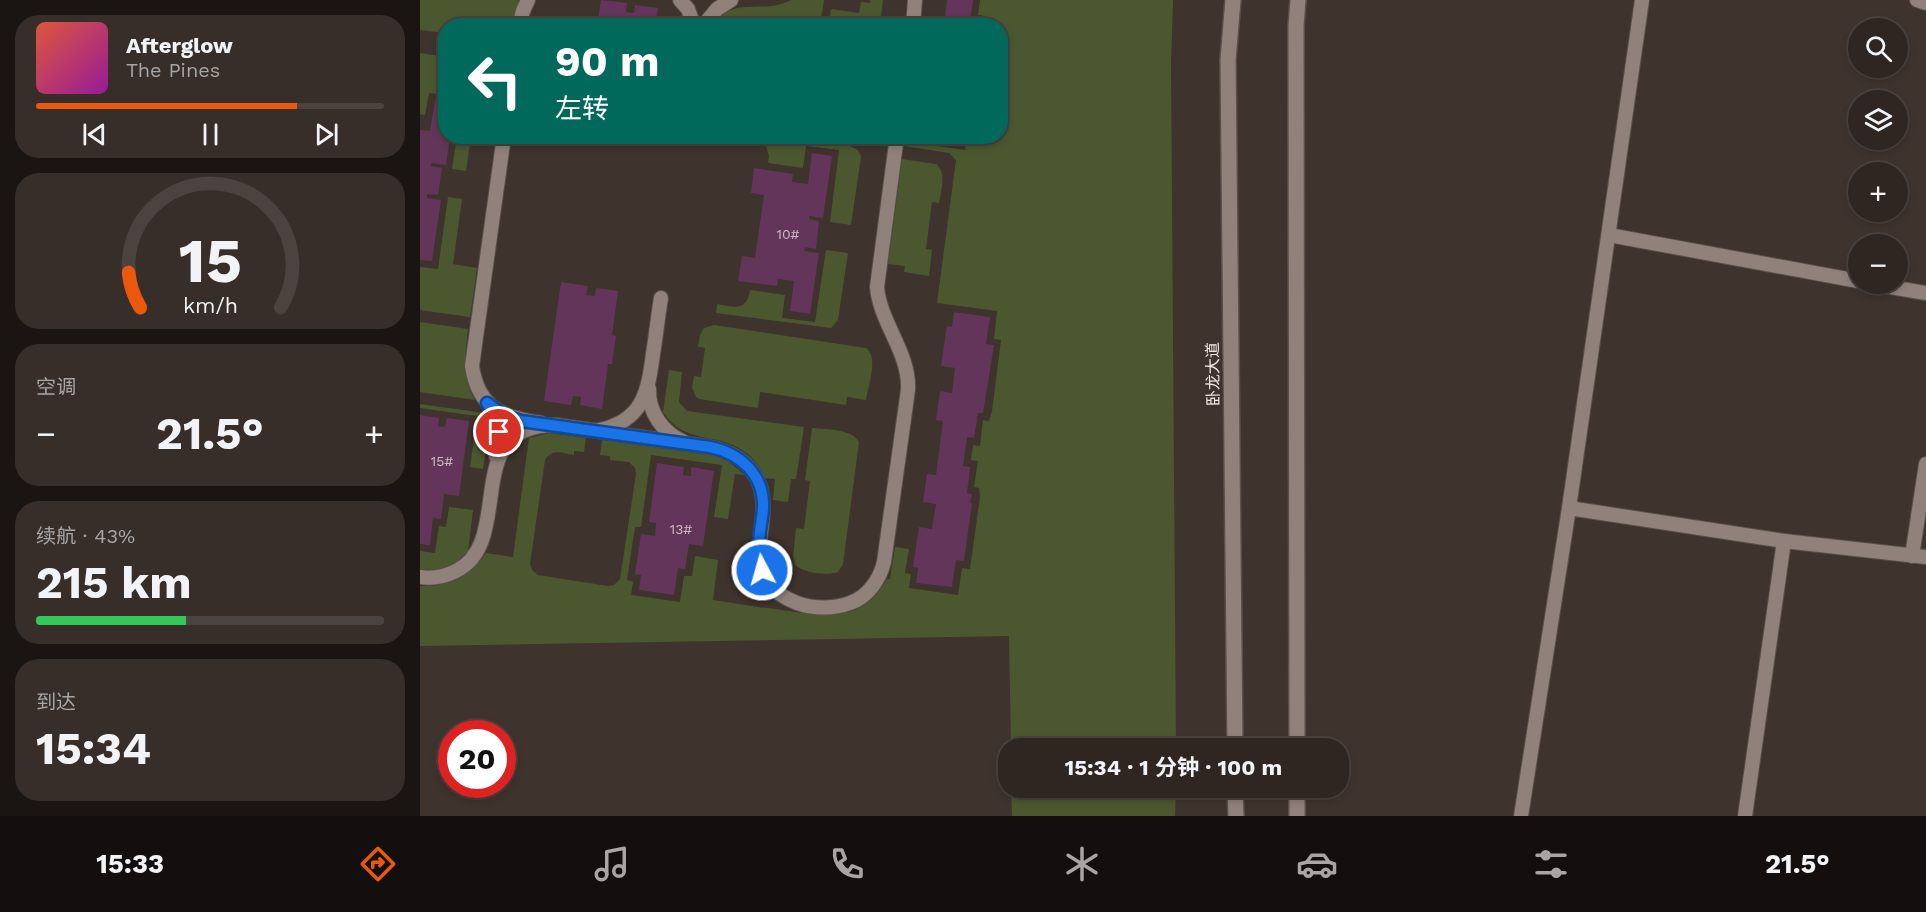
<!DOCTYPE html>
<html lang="zh">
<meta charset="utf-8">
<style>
:root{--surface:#2f2622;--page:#372e2a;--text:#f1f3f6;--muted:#a7a5a5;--line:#4a4340;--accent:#ea580c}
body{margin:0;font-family:"Work Sans","Noto Sans SC",sans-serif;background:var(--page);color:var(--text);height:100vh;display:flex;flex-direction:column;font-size:22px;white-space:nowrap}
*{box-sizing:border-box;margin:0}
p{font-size:20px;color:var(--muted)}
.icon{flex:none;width:33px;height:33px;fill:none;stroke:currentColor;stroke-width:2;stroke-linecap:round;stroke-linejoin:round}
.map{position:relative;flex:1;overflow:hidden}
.details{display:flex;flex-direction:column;gap:15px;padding:15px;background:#1a1513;width:420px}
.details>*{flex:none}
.hud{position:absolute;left:18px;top:18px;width:570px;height:126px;border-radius:24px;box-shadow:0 3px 9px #0003,0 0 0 2px var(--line);background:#00695c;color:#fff;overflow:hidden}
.tools{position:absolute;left:1428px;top:18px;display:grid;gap:12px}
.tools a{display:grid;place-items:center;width:60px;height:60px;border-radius:50%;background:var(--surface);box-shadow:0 3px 9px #0003,0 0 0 2px var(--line);font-size:30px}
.speed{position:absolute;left:18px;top:720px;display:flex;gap:12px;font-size:30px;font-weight:700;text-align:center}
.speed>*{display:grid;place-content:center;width:78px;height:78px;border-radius:50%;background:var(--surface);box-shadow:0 3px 9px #0003,0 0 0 2px var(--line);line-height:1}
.speed .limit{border:9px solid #d22;background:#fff;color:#111}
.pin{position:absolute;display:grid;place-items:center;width:51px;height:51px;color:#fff;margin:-26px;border:3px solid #fff;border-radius:50%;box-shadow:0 2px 6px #0007}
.me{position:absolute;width:66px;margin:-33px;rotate:354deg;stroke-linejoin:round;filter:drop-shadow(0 0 4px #0008)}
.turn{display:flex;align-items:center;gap:21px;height:126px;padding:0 18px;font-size:27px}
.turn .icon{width:78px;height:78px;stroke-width:2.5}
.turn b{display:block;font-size:42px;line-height:51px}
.big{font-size:45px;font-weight:700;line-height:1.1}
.details .card{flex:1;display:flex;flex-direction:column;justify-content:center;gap:9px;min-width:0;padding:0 21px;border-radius:24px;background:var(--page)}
.details .dial{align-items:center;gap:0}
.dial svg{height:156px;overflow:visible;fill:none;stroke:var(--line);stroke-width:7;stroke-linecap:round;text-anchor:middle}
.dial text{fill:var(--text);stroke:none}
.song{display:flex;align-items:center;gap:18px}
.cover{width:72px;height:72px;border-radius:9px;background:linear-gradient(135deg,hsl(10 70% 55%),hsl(300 70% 35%))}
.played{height:6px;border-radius:3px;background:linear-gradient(90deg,var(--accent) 75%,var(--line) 75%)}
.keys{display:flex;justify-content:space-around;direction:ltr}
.heat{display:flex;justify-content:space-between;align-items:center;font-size:33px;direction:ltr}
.charge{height:9px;border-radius:4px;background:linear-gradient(90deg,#34c759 43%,var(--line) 0)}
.trip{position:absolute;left:578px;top:738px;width:351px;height:60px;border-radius:24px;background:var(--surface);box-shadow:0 3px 9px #0003,0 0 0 2px var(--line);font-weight:700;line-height:60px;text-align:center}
.menu{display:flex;height:96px;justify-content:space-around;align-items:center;background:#130f0e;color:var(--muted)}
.menu .icon{width:42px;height:42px}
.menu .current{color:var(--accent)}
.menu b{font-size:27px;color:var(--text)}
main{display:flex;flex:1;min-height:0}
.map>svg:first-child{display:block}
.green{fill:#4b582f}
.building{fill:#63355a}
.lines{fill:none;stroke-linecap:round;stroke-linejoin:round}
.service-casing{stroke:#5a504b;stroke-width:16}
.secondary-casing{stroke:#5a504b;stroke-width:18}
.service{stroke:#90827b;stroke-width:14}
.secondary{stroke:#90827b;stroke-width:15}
.route-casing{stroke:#114b97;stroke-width:15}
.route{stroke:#1a73e8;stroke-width:10}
.labels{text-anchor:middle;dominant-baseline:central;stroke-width:6;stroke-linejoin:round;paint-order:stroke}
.number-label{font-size:14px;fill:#ccbac1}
.street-label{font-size:16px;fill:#efe7e3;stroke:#3f332d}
</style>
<main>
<section class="details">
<div class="card">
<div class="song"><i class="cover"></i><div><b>Afterglow</b><p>The Pines</p></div></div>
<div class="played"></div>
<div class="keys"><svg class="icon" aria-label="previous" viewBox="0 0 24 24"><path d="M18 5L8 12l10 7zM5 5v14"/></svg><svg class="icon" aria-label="pause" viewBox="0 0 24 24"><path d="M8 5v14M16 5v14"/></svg><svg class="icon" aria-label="next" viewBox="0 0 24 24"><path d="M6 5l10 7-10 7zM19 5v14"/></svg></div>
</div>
<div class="card dial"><svg viewBox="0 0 100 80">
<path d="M14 69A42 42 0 1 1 86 69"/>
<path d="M14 69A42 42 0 0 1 8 51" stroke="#ea580c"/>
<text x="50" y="56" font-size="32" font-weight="700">15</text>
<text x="50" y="72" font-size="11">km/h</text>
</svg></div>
<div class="card"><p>空调</p>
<div class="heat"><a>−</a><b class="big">21.5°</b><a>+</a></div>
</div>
<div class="card"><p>续航 · 43%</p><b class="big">215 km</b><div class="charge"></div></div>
<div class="card"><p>到达</p><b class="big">15:34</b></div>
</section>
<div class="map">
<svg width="1506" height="816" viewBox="0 0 1506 816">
<rect width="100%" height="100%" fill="#3f332d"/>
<g class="green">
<path d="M0,0H99L91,25L26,26L25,33L0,30Z"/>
<path d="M371,0H404L400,25H298C301,2 336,8 352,6C359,5 365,3 371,0Z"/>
<path d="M450,0H463L460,25H409L411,9L439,13L441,2L450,3Z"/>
<path d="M560,0H753L751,63L756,748H591L589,636L0,646V586C29,587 49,577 66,553L93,557L109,438L129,433L166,438L164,452L154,451V455C143,453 132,448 125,460L110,564L112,570L118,575L188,586L194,585L200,579L216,474L215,468L209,462L190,460V456L180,455L182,440L296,456L309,462L325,475L315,474L308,519L294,517L302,465L231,455L221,527H215L207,580L213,582L211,595L260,602L264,576H272L275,556L298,560L293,600C316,604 339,607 362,610C406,616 441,624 467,579H470L475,547L489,549L485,573L491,574L489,588L538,595L542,568L550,569L560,497L559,488L554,487L558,461L551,460L553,445L560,446L563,420L569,421L572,411L581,340L574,339L577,311L517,303L536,160L529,153L484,146L485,137H497L496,143L545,150L547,137L580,136V26L564,25L565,16L558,15Z"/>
<path d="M0,53L25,57V95L9,93L5,115L0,114Z"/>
<path d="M37,137H51L46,171L32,169Z"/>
<path d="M326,137H362L430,146L438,150L441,157L431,225L410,222L419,150L386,146L383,168L348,163L349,156L346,146L339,143L326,141Z"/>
<path d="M482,159L516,164C527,173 521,190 519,203L512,202L506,249L512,250L509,276L484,272L485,266L468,264Z"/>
<path d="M28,197L42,199L33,264L57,268L50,317L0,310V267L18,269Z"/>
<path d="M406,250L428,253L418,320L411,328L296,313L297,304C315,307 326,312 330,290L365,295L362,318L395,322Z"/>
<path d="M0,322L48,329C45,355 42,377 55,400L0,392Z"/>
<path d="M294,325L446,348C459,357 448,386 446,400L427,397L426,405L340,392L338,408L279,399L276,397L272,388L274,376L281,377L285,348L278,347L280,335L284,328Z"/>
<path d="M249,370L262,372L259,402L267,411L384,427L376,479H371L368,502L353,500L355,479L345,478C340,468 335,459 325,452C297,431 265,446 243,412Z"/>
<path d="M0,404L64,413L69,428L63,469L50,467L57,416L0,408Z"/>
<path d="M392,428C407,430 431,428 439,442L423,564L418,572C406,576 385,573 375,565L373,556L376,528L384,529L390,481L385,480Z"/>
<path d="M29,507L53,510L48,551C36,566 18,572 0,569V551L15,553L19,526L26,527Z"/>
<path d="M591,788H756L755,816H592Z"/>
</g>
<g class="building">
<path d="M181,0L207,3L206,12L214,13L215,5L238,8L235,26H177Z"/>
<path d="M527,0H553L550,21L557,22V26H524Z"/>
<path d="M15,100L26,102V136H30L26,165L11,163V166L22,168L18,195L7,194V198L21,200L12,261L0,260V130L10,131Z"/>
<path d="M506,136H541L540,143Z"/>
<path d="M392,153L412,156L403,218L389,216V219L399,221L396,249L385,247L384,251L399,253L390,314L370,311L374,281L358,279L357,286L318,281L322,256L335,258L344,195L331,193L334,168L373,174L372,182L388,184Z"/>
<path d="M141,282L168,286L166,295L175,296L176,288L198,291L192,335L196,336L192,364H188L182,409L160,405L161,397L153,396L151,405L124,401Z"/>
<path d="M534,312L570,317L566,344L574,345L563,413H558L554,438L547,437L543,466L550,467L547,493L552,494L550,503H552L544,561L536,560L532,587L496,583L498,568L493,567L499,527L512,529L516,504L503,502L507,474L516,475L523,421L516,420L520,391L532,393L535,368L521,366L527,326L532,327Z"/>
<path d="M0,415L19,418L18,426L25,427L27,418L49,421L39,496L24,494L21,519L13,518L10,545L0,544Z"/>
<path d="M237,463L264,467L263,475L271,476V467L294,471L283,546L269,544L265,569L258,568L254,595L219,590L221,575L215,574L221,534L235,536L236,523L229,522Z"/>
</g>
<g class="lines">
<defs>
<g id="service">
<path d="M260,0L268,9L274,26"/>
<path d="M1497,0L1506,3"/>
<path d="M99,26L103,11L108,0"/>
<path d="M283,26L297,9L311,0"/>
<path d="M493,26L495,0"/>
<path d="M84,136L52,366C58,408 83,418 121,423"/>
<path d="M1189,235L1438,281"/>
<path d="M1453,284L1506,293"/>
<path d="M229,389C228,412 243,433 264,442"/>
<path d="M69,406C80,423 79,437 76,456"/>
<path d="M179,430C223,421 228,392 233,354C236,335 238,316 241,298"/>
<path d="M1149,508L1364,541L1506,557"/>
<path d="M1492,556L1506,464"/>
<path d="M0,577C13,579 24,577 36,571C97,541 38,425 135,425L290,447C310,451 327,460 337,479C359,522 308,576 377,603C393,609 414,609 430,603C448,597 460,579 464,562L488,390C490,353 460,323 457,287L477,136"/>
<path d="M1101,816L1149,508L1222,0"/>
<path d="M1325,816L1364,541"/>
</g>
<g id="secondary">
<path d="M813,0L808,60L815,748"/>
<path d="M877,748L876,26L878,0"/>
<path d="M815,788L816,816"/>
<path d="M877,788V816"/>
</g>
</defs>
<use href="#service" class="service-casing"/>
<use href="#secondary" class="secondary-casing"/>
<use href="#service" class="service"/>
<use href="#secondary" class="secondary"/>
</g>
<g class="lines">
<defs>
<path id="route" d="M79,432L75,417L67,403L84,415L101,421L290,447C320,453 345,475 343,509C341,530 335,548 342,570"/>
</defs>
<use href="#route" class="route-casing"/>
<use href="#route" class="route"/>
</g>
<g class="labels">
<g class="number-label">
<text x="368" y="234">10#</text>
<text x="22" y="461">15#</text>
<text x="261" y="529">13#</text>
</g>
<g class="street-label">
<text transform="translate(793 374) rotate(-91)">卧龙大道</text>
</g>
</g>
</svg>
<div class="tools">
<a><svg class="icon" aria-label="search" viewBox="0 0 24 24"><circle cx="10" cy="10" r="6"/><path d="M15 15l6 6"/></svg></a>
<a><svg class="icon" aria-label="layers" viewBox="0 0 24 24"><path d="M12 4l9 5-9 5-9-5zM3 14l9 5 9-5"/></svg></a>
<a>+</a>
<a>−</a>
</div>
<div class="speed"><div class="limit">20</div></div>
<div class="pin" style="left:79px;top:432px;background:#d93025"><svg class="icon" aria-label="arrive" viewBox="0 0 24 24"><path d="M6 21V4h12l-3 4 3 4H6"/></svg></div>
<svg class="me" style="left:342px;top:570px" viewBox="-20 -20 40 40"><circle r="17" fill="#1a73e8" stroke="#fff" stroke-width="3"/><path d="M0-11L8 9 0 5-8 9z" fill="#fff"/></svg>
<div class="trip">15:34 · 1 分钟 · 100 m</div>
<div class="hud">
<div class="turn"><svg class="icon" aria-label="left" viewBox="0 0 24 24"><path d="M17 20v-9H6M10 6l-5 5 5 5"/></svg><div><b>90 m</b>左转</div></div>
</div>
</div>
</main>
<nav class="menu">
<b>15:33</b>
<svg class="icon current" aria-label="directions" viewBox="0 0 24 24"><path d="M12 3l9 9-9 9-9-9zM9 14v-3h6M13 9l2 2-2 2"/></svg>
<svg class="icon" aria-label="music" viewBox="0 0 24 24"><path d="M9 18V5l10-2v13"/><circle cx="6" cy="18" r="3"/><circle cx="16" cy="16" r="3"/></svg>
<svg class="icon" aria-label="phone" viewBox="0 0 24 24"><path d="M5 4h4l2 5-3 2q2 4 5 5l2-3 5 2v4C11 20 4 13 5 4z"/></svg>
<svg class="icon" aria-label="climate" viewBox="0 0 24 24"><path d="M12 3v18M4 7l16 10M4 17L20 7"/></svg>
<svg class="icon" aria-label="car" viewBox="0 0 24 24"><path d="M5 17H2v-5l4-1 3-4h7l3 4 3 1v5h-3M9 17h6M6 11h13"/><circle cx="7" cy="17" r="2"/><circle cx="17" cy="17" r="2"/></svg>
<svg class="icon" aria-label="filters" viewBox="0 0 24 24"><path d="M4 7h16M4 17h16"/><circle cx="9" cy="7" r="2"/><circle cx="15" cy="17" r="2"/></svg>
<b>21.5°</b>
</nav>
